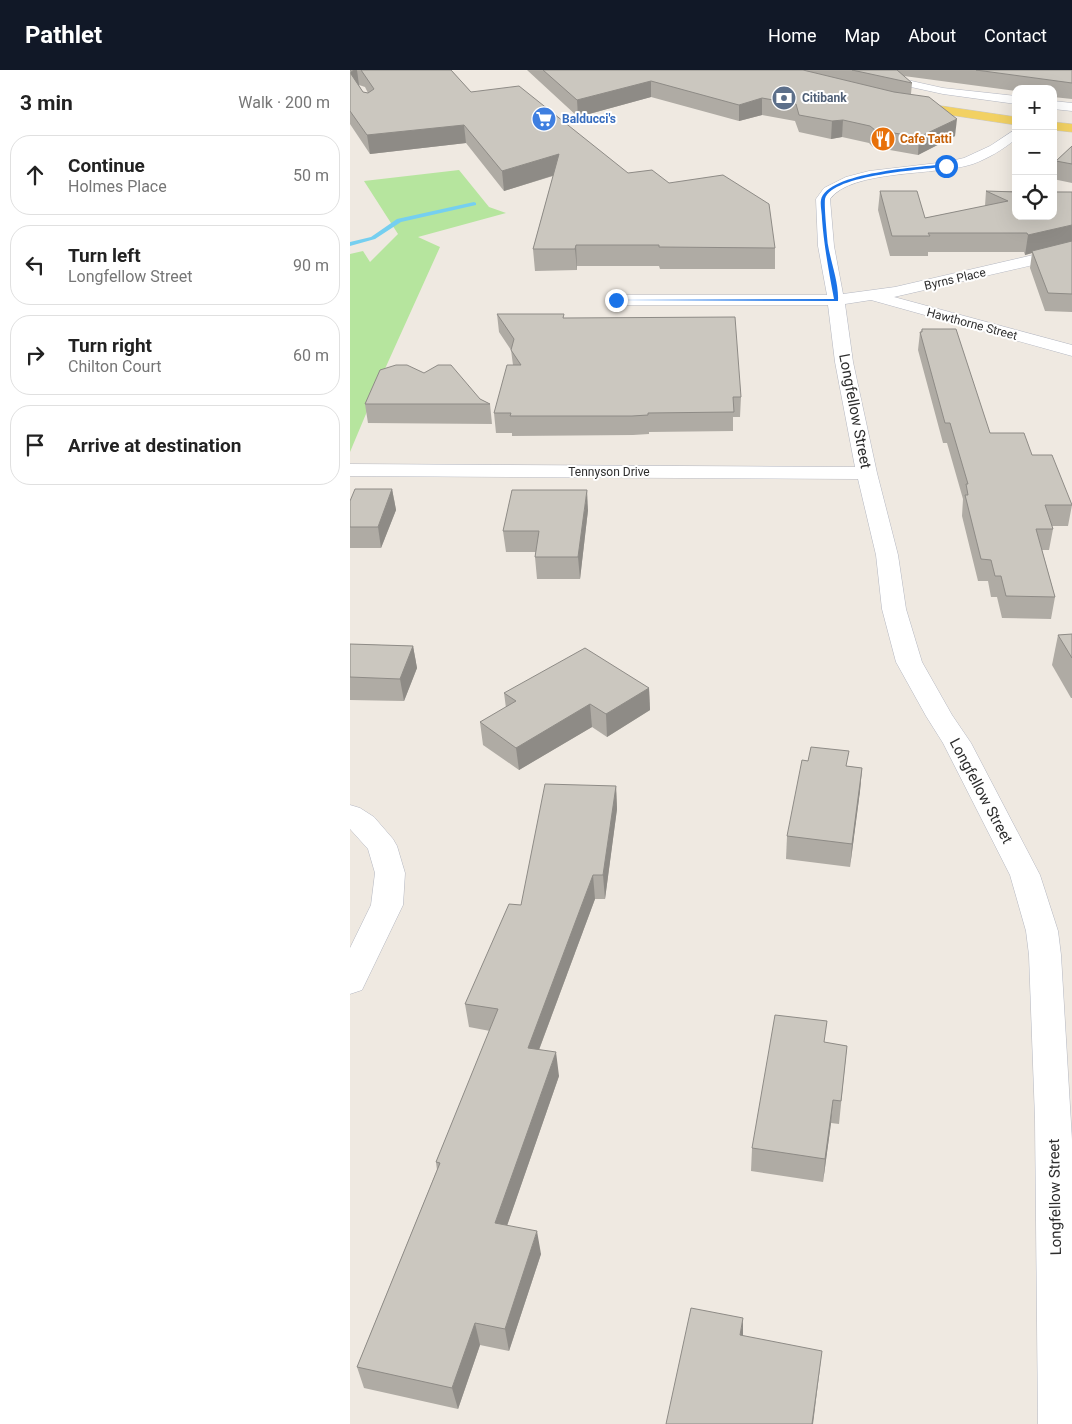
<!DOCTYPE html>
<meta charset="utf-8">
<style>
:root{--surface:#fff;--page:#f2f2f2;--text:#222;--muted:#767676;--line:#e0e0e0;--accent:#111827}
body{margin:0;font-family:Roboto,sans-serif;background:var(--page);color:var(--text)}
.controls{position:absolute;right:15px;top:15px;display:grid;overflow:hidden;border-radius:10px;box-shadow:0 5px 20px #0002}
.controls button{width:45px;height:45px;display:grid;place-items:center;padding:0;border:0;border-bottom:1px solid var(--line);background:var(--surface);color:var(--text);font:25px sans-serif}
.stop{position:absolute;width:15px;height:15px;margin:-11px;border:4px solid #1a73e8;border-radius:50%;background:#fff}
.stop.end{background:#1a73e8;border-color:#fff;box-shadow:0 1px 5px #0008}
.list{margin:0;padding:0;list-style:none}
h2{display:flex;justify-content:space-between;align-items:center;height:65px;margin:0;padding:0 20px;font-size:21px}
h2 small{font-size:16px;font-weight:400;color:var(--muted)}
.list li{display:grid;grid-template-columns:32px 1fr auto;gap:15px;align-items:center;box-sizing:border-box;height:80px;margin:0 10px 10px;padding:0 10px;border:1px solid var(--line);border-radius:20px}
.list b{display:block;font-size:19px;white-space:nowrap}
.list p{margin:0;font-size:16px;white-space:nowrap;color:var(--muted)}
.list em{font-size:16px;font-style:normal;color:var(--muted)}
.icon{flex:none;width:28px;height:28px;fill:none;stroke:currentColor;stroke-width:2;stroke-linecap:round;stroke-linejoin:round}
.map{position:relative;flex:none;width:722px;height:1354px;overflow:hidden}
header{display:flex;align-items:center;gap:30px;box-sizing:border-box;height:70px;padding:0 25px;background:var(--accent);color:#fff}
header strong{font-size:24px}
nav{display:flex;gap:28px;margin-inline-start:auto;font-size:18px}
main{display:flex}
aside{flex:1;background:var(--surface)}
.map>svg:first-child{display:block}
.green{fill:#b6e59e}
.lines{fill:none;stroke-linecap:round;stroke-linejoin:round}
.stream{fill:#75cff0;fill-rule:evenodd}
.minor-casing{stroke:#b4b7c1;stroke-width:1}
.primary-casing{stroke:#c9c9c9;stroke-width:1}
.minor{fill:#fff;fill-rule:evenodd}
.primary{fill:#f2d163;fill-rule:evenodd}
.wall{fill:#afaba4;fill-rule:evenodd}
.shaded-wall{fill:#8e8b86}
.building{fill:#cbc7bf;stroke:#8e8b86}
.route{fill:#1a73e8}
.labels{text-anchor:middle;dominant-baseline:central;stroke-width:4;stroke-linejoin:round;paint-order:stroke}
.far-service-label{font-size:12px;font-weight:bold;fill:#4e5e75;stroke:#fff;text-anchor:start}
.far-shop-label{font-size:12px;font-weight:bold;fill:#366cbe;stroke:#fff;text-anchor:start}
.far-food-label{font-size:12px;font-weight:bold;fill:#c56008;stroke:#fff;text-anchor:start}
.far-street-label{font-size:12px;fill:#2e2e2e;stroke:#fff}
.street-label{font-size:15px;fill:#2e2e2e;stroke:#fff}
</style>
<header>
<strong>Pathlet</strong>
<nav><a>Home</a><a>Map</a><a>About</a><a>Contact</a></nav>
</header>
<main>
<aside>
<h2>3 min<small>Walk · 200 m</small></h2>
<ul class="list">
<li><svg class="icon" aria-label="ahead" viewBox="0 0 24 24"><path d="M12 20V5M6 11l6-6 6 6"/></svg><div><b>Continue</b><p>Holmes Place</p></div><em>50 m</em></li>
<li><svg class="icon" aria-label="left" viewBox="0 0 24 24"><path d="M17 20v-9H6M10 6l-5 5 5 5"/></svg><div><b>Turn left</b><p>Longfellow Street</p></div><em>90 m</em></li>
<li><svg class="icon" aria-label="right" viewBox="0 0 24 24"><path d="M7 20v-9h11M14 6l5 5-5 5"/></svg><div><b>Turn right</b><p>Chilton Court</p></div><em>60 m</em></li>
<li><svg class="icon" aria-label="arrive" viewBox="0 0 24 24"><path d="M6 21V4h12l-3 4 3 4H6"/></svg><div><b>Arrive at destination</b></div></li>
</ul>
</aside>
<div class="map">
<svg width="722" height="1354" viewBox="0 0 722 1354">
<rect width="100%" height="100%" fill="#efe9e1"/>
<polygon class="green" points="109,100 139,137 156,143 68,167 90,177 34,301 0,382 0,184 13,181 20,192 48,164 14,111"/>
<g class="lines">
<polygon class="stream" points="124,132 126,133 126,135 51,152 25,169 0,176 0,172 21,167 47,149"/>
<defs>
<g id="minor">
<polygon points="491,0 512,0 593,18 666,26 666,34 593,24 497,3"/>
<polygon points="703,31 722,33 722,41 703,39"/>
<path d="M666 59V69C652 80 639 88 623 94 587 106 502 99 480 129L484 176 493 224 545 217 722 176V186L544 227 722 275V286L521 230 495 234 503 292 527 403 548 485 556 539 572 592 602 645 621 673 690 805 708 861 711 885 722 1070V1354H688L685 1049 679 885 676 861 660 805 593 673 576 646 546 592 532 539 526 485 508 409 0 406V394L505 397 485 292 478 235H266L260 234 258 230 260 226 266 225H477L468 176 466 129 474 118 496 107 519 101 596 92 614 88 640 76Z"/>
<polygon points="0,735 10,738 24,747 43,769 47,776 55,803 53,835 12,920 0,924 0,878 21,835 25,803 18,779 0,759"/>
</g>
<g id="primary">
<polygon points="558,31 666,47 666,55 554,38 552,35"/>
<polygon points="703,52 722,54 722,62 703,60"/>
</g>
</defs>
<use href="#minor" class="minor-casing"/>
<use href="#primary" class="primary-casing"/>
<use href="#minor" class="minor"/>
<use href="#primary" class="primary"/>
</g>
<g class="wall">
<path d="M0 0H101L121 22 278 103 319 113 425 178V199H310L309 196H227V200L185 201 183 179 203 106 154 121 116 73 20 84 0 54ZM9 15 15 17 18 23 13 22Z"/>
<polygon points="177,0 722,0 722,29 703,27 703,19 666,19 666,21 554,6 562,13 561,24 605,66 568,85 523,77 519,73 492,67 481,69 449,62 445,51 412,45 389,51 301,27 228,47"/>
<polygon points="722,76 722,113 703,109 706,91"/>
<polygon points="530,121 575,148 635,136 636,121 722,122 722,242 695,241 680,198 682,183 675,185 674,182 578,182 578,186 540,186 528,140"/>
<polygon points="147,244 214,248 391,327 390,347 383,347 383,361 299,362 299,364 283,365 162,366 162,363 146,363 144,343 163,295 161,280 149,262"/>
<polygon points="572,259 640,363 682,385 722,435 718,456 702,456 703,459 699,480 692,480 705,527 701,549 652,548 647,527 641,527 638,511 628,511 612,446 613,429 597,373 593,373 568,280 570,262 571,262"/>
<polygon points="130,329 140,334 142,354 18,353 15,334"/>
<polygon points="42,419 46,440 31,478 0,478 0,431"/>
<polygon points="238,440 230,509 187,509 185,487 186,482 156,482 153,461"/>
<polygon points="722,564 722,628 721,628 702,595 708,565"/>
<polygon points="0,574 63,576 67,598 54,631 0,630"/>
<polygon points="299,618 300,640 257,667 242,657 169,700 133,675 130,652 156,638 154,623"/>
<polygon points="458,691 512,698 510,721 500,797 436,789 437,766"/>
<polygon points="266,716 267,739 255,829 245,829 189,980 209,1006 157,1155 191,1184 159,1281 130,1275 108,1339 14,1318 7,1297 87,1100 86,1092 140,961 119,957 115,934 171,835"/>
<polygon points="475,973 497,976 489,1054 481,1053 473,1112 401,1101 402,1078"/>
</g>
<g class="shaded-wall">
<polygon points="4,0 7,0 9,15 4,18 1,4 1,2"/>
<polygon points="301,11 301,27 228,47 227,30"/>
<polygon points="412,28 412,45 389,51 389,35"/>
<polygon points="607,49 605,66 568,85 569,67"/>
<polygon points="493,50 492,67 481,69 482,51"/>
<polygon points="114,55 116,73 20,84 17,65"/>
<polygon points="209,84 211,103 154,121 152,101"/>
<polygon points="722,155 722,172 682,181 682,183 675,185 678,165"/>
<polygon points="226,175 227,196 227,200 225,179"/>
<polygon points="42,419 46,440 31,478 28,457"/>
<polygon points="237,420 238,440 230,509 228,487"/>
<polygon points="63,576 67,598 54,631 50,609"/>
<polygon points="299,618 300,640 257,667 256,644"/>
<polygon points="240,634 242,657 169,700 166,678"/>
<polygon points="512,698 510,721 500,797 502,774"/>
<polygon points="266,716 267,739 255,829 253,805"/>
<polygon points="243,805 245,829 181,1001 178,978"/>
<polygon points="206,982 209,1006 150,1176 145,1153"/>
<polygon points="483,1030 481,1053 473,1112 475,1089"/>
<polygon points="187,1161 191,1184 159,1281 155,1259"/>
<polygon points="393,1248 393,1271 390,1265"/>
<polygon points="125,1253 130,1275 108,1339 102,1318"/>
<polygon points="472,1281 463,1354 462,1354"/>
</g>
<g class="building">
<polygon points="0,0 4,0 1,2 1,4 13,22 18,23 24,19 11,0 101,0 121,22 169,16 278,103 302,100 319,113 373,105 419,134 425,178 309,177 309,175 226,175 225,179 183,179 209,84 152,101 114,55 17,65 0,41"/>
<polygon points="193,0 453,0 544,22 579,27 607,49 569,67 525,60 520,56 493,50 482,51 449,45 446,34 412,28 389,35 301,11 227,30"/>
<polygon points="502,0 547,0 562,13"/>
<polygon points="626,0 722,0 722,13"/>
<polygon points="722,76 722,94 706,91"/>
<polygon points="530,121 567,121 575,148 658,131 636,121 666,122 666,146 703,146 703,122 722,122 722,155 678,165 677,163 578,163 580,166 542,166"/>
<polygon points="722,171 722,224 698,223 682,181"/>
<polygon points="147,244 214,244 213,248 385,247 391,327 383,327 384,342 298,343 298,345 282,346 160,346 161,343 144,343 157,295 171,295 161,280 164,269"/>
<polygon points="572,259 606,259 640,363 674,363 682,385 702,385 722,435 695,435 703,459 686,459 705,527 656,526 651,506 645,506 641,490 631,489 615,425 618,425 616,414 618,414 600,353 595,353 570,262 572,262"/>
<polygon points="46,295 57,295 74,303 88,295 101,295 130,329 140,334 15,334 30,300"/>
<polygon points="5,419 42,419 28,457 0,457 0,431"/>
<polygon points="162,420 237,420 228,487 185,487 189,461 153,461"/>
<polygon points="722,564 722,588 708,565"/>
<polygon points="0,574 63,576 50,609 0,607"/>
<polygon points="235,578 299,618 256,644 240,634 166,678 130,652 166,631 154,623"/>
<polygon points="461,677 499,681 496,696 512,698 502,774 437,766 452,690 458,691"/>
<polygon points="195,714 266,716 253,805 243,805 178,978 206,982 145,1153 187,1161 155,1259 125,1253 102,1318 7,1297 90,1093 86,1092 148,939 115,934 159,834 171,835"/>
<polygon points="425,945 477,951 474,972 497,976 491,1031 483,1030 475,1089 402,1078"/>
<polygon points="341,1238 393,1248 390,1265 472,1281 462,1354 316,1354"/>
</g>
<path class="route" d="M596 94 598 96C575 100 482 104 475 129 474 136 477 166 478 175 481 193 489 213 488 231L263 230 484 229C479 202 474 176 472 149 472 143 470 135 471 130 477 102 572 97 596 94Z"/>
<defs>
<symbol id="bank-disc" viewBox="-11 -11 22 22"><circle r="9.5" fill="#5c6f8a" stroke="#fff"/><path d="M-6-4H6V4H-6ZM0-2.3a2.3 2.3 0 1 0 0 4.6a2.3 2.3 0 1 0 0-4.6Z" fill="#fff"/></symbol>
<symbol id="supermarket-disc" viewBox="-11 -11 22 22"><circle r="9.5" fill="#3f7fe0" stroke="#fff"/><path d="M-6-5.5h2.5l.6 2H6L4.5 2H-2.5L-4.4-4H-6ZM-1.5 3.2a1.3 1.3 0 1 0 .1 0ZM3 3.2a1.3 1.3 0 1 0 .1 0Z" fill="#fff"/></symbol>
<symbol id="restaurant-disc" viewBox="-11 -11 22 22"><circle r="9.5" fill="#e8710a" stroke="#fff"/><path d="M-5-6h1v4h1v-4h1v4h1v-4h1v5L-1.5 .5V6h-2V.5L-5-1ZM5-6V6H3V1.5H1.5Q1.5-4 5-6Z" fill="#fff"/></symbol>
</defs>
<g fill-rule="evenodd">
<use href="#bank-disc" x="420" y="14" width="28" height="28"/>
<use href="#supermarket-disc" x="180" y="35" width="28" height="28"/>
<use href="#restaurant-disc" x="519" y="55" width="28" height="28"/>
</g>
<g class="labels">
<g class="far-service-label">
<text x="452" y="28">Citibank</text>
</g>
<g class="far-shop-label">
<text x="212" y="49">Balducci's</text>
</g>
<g class="far-food-label">
<text x="550" y="69">Cafe Tatti</text>
</g>
<g class="far-street-label">
<text transform="translate(605 209) rotate(-13)">Byrns Place</text>
<text transform="translate(622 254) rotate(15)">Hawthorne Street</text>
<text x="259" y="402">Tennyson Drive</text>
</g>
<g class="street-label">
<text transform="translate(505 341) rotate(79)">Longfellow Street</text>
<text transform="translate(631 721) rotate(62)">Longfellow Street</text>
<text transform="translate(705 1127) rotate(-91)">Longfellow Street</text>
</g>
</g>
</svg>
<div class="controls">
<button>+</button>
<button>−</button>
<button><svg class="icon" aria-label="locate" viewBox="0 0 24 24"><circle cx="12" cy="12" r="6"/><path d="M12 2v4M12 18v4M2 12h4M18 12h4"/></svg></button>
</div>
<div class="stop" style="left:596px;top:96px"></div>
<div class="stop end" style="left:266px;top:230px"></div>
</div>
</main>
